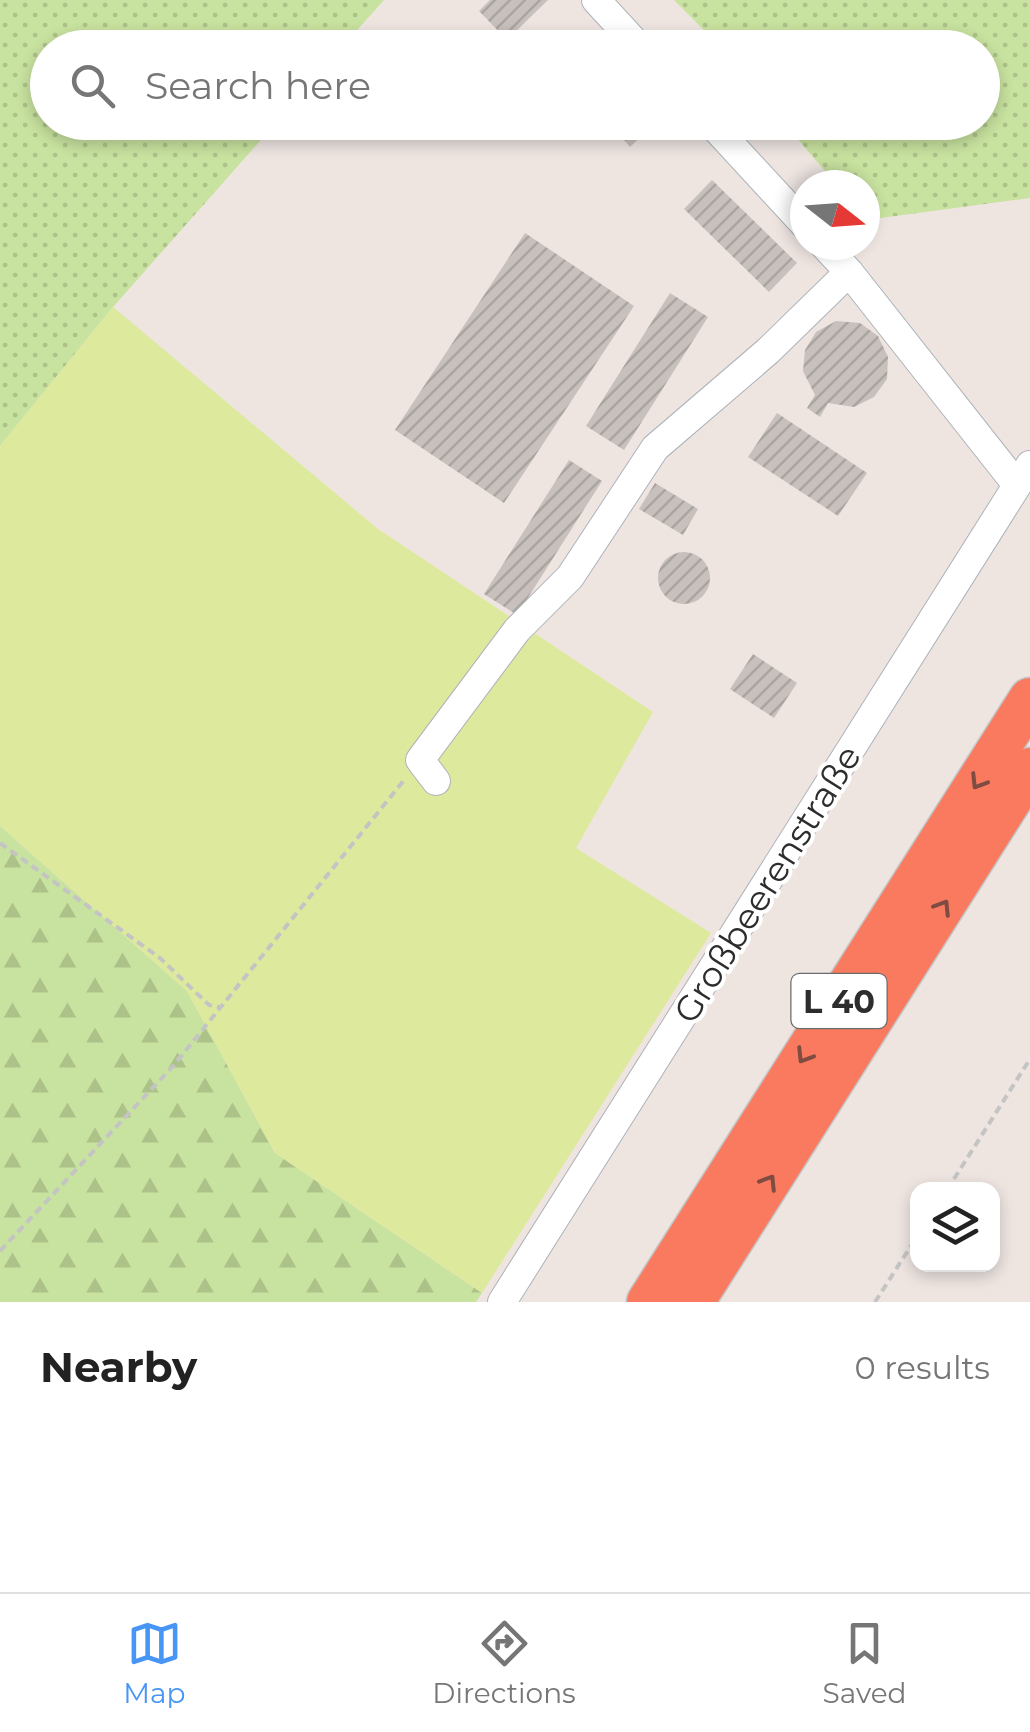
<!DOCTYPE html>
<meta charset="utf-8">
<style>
:root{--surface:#fff;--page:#f6f6f6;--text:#222;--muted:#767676;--line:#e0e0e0;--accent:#4795f5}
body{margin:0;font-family:Montserrat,sans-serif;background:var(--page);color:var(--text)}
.controls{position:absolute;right:30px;bottom:30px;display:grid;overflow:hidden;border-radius:20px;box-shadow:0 5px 15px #0003}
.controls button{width:90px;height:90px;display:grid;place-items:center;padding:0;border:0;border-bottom:2px solid var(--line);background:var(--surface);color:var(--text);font:50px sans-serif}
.compass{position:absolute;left:790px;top:170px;width:90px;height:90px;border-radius:50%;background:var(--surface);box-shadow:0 5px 15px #0003;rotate:107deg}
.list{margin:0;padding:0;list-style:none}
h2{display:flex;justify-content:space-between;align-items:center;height:130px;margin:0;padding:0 40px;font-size:42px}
h2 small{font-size:32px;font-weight:400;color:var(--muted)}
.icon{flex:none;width:55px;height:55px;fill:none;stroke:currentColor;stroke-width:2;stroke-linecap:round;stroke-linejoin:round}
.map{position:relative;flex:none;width:1030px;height:1302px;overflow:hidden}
.search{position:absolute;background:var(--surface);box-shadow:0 5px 15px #0003;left:30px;right:30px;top:30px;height:110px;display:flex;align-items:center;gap:25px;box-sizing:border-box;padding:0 35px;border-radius:55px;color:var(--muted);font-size:38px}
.sheet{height:290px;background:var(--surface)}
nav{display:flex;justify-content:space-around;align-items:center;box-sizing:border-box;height:140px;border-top:2px solid var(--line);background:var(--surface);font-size:28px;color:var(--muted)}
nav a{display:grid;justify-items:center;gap:5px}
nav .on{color:var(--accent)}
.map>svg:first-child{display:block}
.green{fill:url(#green-dots)}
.forest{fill:url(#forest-firs)}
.pitch{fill:#dde99c}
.building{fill:url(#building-hatch)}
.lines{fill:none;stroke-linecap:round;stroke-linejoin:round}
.minor-casing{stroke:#adb3b9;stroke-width:30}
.highway-casing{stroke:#c4c4c4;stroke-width:45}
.path{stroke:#c4c4c4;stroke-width:4;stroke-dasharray:8 5;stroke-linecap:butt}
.minor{stroke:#fff;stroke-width:28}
.highway{stroke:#fa7a60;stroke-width:42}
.oneway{stroke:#7f4c41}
.labels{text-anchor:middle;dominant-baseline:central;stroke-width:8;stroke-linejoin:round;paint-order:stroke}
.shield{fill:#fff;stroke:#6c6c6c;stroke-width:2.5}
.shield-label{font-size:32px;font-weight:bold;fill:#2d2d2d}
.street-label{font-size:35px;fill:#2d2d2d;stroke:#fff}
</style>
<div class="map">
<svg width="1030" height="1302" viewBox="0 0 1030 1302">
<defs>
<pattern id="green-dots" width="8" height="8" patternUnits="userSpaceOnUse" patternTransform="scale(2.5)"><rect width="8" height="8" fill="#c8e29f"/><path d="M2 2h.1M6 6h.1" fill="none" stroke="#acc289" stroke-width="1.8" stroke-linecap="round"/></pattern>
<pattern id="forest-firs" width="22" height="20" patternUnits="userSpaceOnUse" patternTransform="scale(2.5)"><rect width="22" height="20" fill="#c8e29f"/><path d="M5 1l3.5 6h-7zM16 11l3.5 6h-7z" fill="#acc289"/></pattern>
<pattern id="building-hatch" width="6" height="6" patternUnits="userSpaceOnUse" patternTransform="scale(2.5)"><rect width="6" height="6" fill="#c7c0bc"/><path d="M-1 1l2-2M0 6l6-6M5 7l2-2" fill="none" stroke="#aba5a2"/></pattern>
</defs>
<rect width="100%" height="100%" fill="#eee5e1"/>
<g class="green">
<polygon points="0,0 384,0 342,47 48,48 48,122 276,123 113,307 0,446"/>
<polygon points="674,0 1030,0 1030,198 866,220 865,185 837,185 784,123 982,122 982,48 721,47"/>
</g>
<polygon class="forest" points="0,826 187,991 275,1153 482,1293 476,1302 0,1302"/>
<polygon class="pitch" points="113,307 378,529 653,712 576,848 711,933 482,1293 275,1153 187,991 0,826 0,446"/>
<g class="building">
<polygon points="490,0 548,0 507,40 479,11"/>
<polygon points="609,122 657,122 630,147"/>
<polygon points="712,180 797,263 769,292 684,209"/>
<polygon points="525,233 634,306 504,503 395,430"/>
<polygon points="670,293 708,317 624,450 586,426"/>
<polygon points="836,321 860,323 878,336 888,357 887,379 874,397 854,407 828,403 820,417 807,408 815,395 803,371 805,350 816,332"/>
<polygon points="777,413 867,473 838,516 748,457"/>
<polygon points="569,460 602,481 517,615 484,594"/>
<polygon points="655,483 698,509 683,535 639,509"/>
<circle cx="684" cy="578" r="26"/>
<polygon points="753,654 797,683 774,718 730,689"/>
</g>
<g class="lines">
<defs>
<g id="minor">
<polyline points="596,0 640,48"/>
<polyline points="710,122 805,225"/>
<polyline points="824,245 849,272 1017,485"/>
<polyline points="436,781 420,760 517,630 570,577 655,448 768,351 849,272"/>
<polyline points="502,1302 1030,465"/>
</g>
<g id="highway">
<polyline points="648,1302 1030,699"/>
<polyline points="693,1302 1030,769"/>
</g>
</defs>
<use href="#minor" class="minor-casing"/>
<use href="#highway" class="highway-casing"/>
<g class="path">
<polyline points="0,843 160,958 209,1005 219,1007"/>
<polyline points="947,1190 1030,1059"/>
<polyline points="0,1251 174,1065 405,779"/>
<polyline points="875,1302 918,1235"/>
</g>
<use href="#minor" class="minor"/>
<use href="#highway" class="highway"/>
</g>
<defs><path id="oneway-chevron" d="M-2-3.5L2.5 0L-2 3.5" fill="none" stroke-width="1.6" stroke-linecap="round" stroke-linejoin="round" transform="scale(2.5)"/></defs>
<g class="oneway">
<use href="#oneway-chevron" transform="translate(978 782) rotate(122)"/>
<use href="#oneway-chevron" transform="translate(943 907) rotate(-58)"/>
<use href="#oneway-chevron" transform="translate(804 1056) rotate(122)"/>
<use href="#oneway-chevron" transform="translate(769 1182) rotate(-58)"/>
</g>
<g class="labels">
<rect class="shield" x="791.5" y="974" width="95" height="54" rx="8"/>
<g class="shield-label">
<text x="839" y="1001">L 40</text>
</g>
<g class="street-label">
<text transform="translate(767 884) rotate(-58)">Großbeerenstraße</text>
</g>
</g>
</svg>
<div class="controls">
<button><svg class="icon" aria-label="layers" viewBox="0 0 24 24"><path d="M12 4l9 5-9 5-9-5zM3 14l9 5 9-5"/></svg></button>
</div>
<svg class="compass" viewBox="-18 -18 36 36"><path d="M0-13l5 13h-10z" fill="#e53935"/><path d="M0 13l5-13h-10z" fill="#767676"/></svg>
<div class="search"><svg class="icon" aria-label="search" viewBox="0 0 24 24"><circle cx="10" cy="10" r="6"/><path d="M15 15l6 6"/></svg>Search here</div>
</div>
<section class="sheet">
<h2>Nearby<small>0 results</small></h2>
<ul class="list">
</ul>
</section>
<nav>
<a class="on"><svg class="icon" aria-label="map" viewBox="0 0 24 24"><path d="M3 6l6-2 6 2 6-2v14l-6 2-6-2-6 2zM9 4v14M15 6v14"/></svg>Map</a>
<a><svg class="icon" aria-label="directions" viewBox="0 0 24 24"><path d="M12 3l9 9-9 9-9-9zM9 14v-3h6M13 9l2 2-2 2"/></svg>Directions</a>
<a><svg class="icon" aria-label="saved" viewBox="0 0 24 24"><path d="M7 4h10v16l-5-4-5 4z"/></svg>Saved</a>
</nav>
